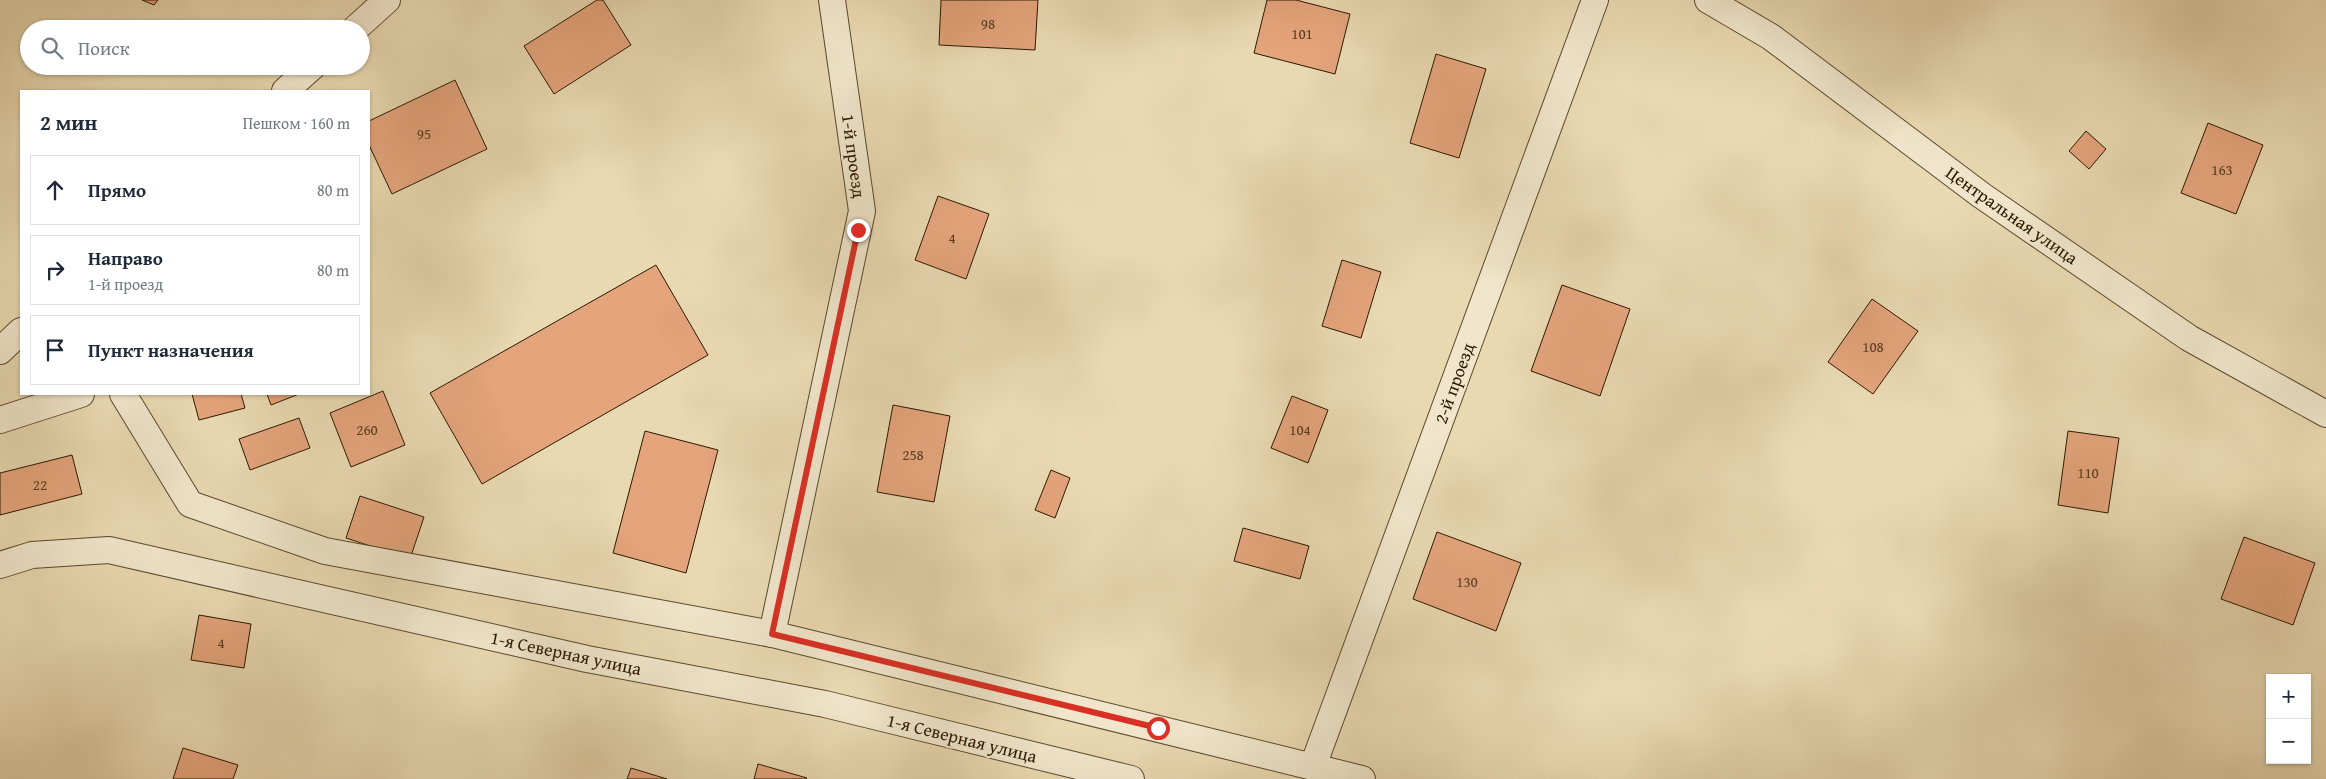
<!DOCTYPE html>
<html lang="ru">
<meta charset="utf-8">
<style>
:root{--surface:#fff;--page:#f2f2f3;--text:#1f2937;--muted:#747a83;--line:#e0e1e3}
body{margin:0;font-family:"Gentium Book Plus",serif;background:var(--page);color:var(--text)}
.controls{position:absolute;right:15px;bottom:15px;display:grid;overflow:hidden;border-radius:0px;box-shadow:0 1px 4px #0004}
.controls button{width:45px;height:45px;display:grid;place-items:center;padding:0;border:0;border-bottom:1px solid var(--line);background:var(--surface);color:var(--text);font:25px sans-serif}
.stop{position:absolute;width:15px;height:15px;margin:-11px;border:4px solid #d93025;border-radius:50%;background:#fff}
.stop.end{background:#d93025;border-color:#fff;box-shadow:0 1px 5px #0008}
.list{margin:0;padding:0;list-style:none}
h2{display:flex;justify-content:space-between;align-items:center;height:65px;margin:0;padding:0 20px;font-size:21px}
h2 small{font-size:16px;font-weight:400;color:var(--muted)}
.list li{display:grid;grid-template-columns:32px 1fr auto;gap:15px;align-items:center;box-sizing:border-box;height:70px;margin:0 10px 10px;padding:0 10px;border:1px solid var(--line);border-radius:0px}
.list b{display:block;font-size:19px;white-space:nowrap}
.list p{margin:0;font-size:16px;white-space:nowrap;color:var(--muted)}
.list em{font-size:16px;font-style:normal;color:var(--muted)}
.icon{flex:none;width:28px;height:28px;fill:none;stroke:currentColor;stroke-width:2;stroke-linecap:round;stroke-linejoin:round}
.map{position:relative;flex:none;width:2326px;height:779px;overflow:hidden}
.search{position:absolute;background:var(--surface);box-shadow:0 1px 4px #0004;left:20px;top:20px;width:350px;height:55px;display:flex;align-items:center;gap:12px;box-sizing:border-box;padding:0 18px;border-radius:28px;color:var(--muted);font-size:19px}
.panel{position:absolute;background:var(--surface);box-shadow:0 1px 4px #0004;left:20px;top:90px;width:350px;height:305px;border-radius:0px}
.map>svg:first-child{display:block}
.building{fill:#e4a47c;stroke:#2b1900}
.lines{fill:none;stroke-linecap:round;stroke-linejoin:round}
.street-casing{stroke:#5a492c;stroke-width:28}
.street{stroke:#f1e6cc;stroke-width:26}
.route{stroke:#d93025;stroke-width:6}
.labels{text-anchor:middle;dominant-baseline:central;stroke-width:4.5;stroke-linejoin:round;paint-order:stroke}
.number-label{font-size:15px;fill:#593c1f}
.street-label{font-size:18px;fill:#2b1900;stroke:#f1e6cc}
</style>
<div class="map">
<svg width="2326" height="779" viewBox="0 0 2326 779">
<rect width="100%" height="100%" fill="#e9d9b1"/>
<filter id="stains"><feTurbulence type="fractalNoise" baseFrequency=".004" numOctaves="4"/><feColorMatrix values="0 0 0 0 .2 0 0 0 0 .09 0 0 0 0 .02 0 0 0 .5 -.17"/></filter>
<radialGradient id="worn" r=".72"><stop offset=".6" stop-color="#630" stop-opacity="0"/><stop offset="1" stop-color="#630" stop-opacity=".3"/></radialGradient>
<g class="building">
<polygon points="142,0 158,0 154,5"/>
<polygon points="597,0 603,0 631,45 554,94 524,46"/>
<polygon points="941,0 1038,0 1035,50 939,45"/>
<polygon points="1267,0 1296,0 1350,14 1335,74 1254,53"/>
<polygon points="1436,54 1486,69 1459,158 1410,143"/>
<polygon points="455,80 487,149 392,194 369,145 369,121"/>
<polygon points="2208,123 2263,145 2236,214 2181,193"/>
<polygon points="2086,131 2106,149 2089,169 2069,151"/>
<polygon points="938,196 989,214 966,279 915,260"/>
<polygon points="1342,260 1381,272 1361,338 1322,326"/>
<polygon points="656,265 708,355 482,484 430,393"/>
<polygon points="1562,285 1630,309 1600,396 1531,371"/>
<polygon points="1872,299 1918,331 1873,394 1828,362"/>
<polygon points="383,391 405,445 351,467 330,413"/>
<polygon points="192,394 241,394 245,408 199,420"/>
<polygon points="267,394 299,394 271,405"/>
<polygon points="1292,396 1328,410 1308,463 1271,448"/>
<polygon points="893,405 950,416 934,502 877,492"/>
<polygon points="299,418 310,448 250,470 239,439"/>
<polygon points="645,431 718,450 686,573 613,553"/>
<polygon points="2068,431 2119,438 2108,513 2058,505"/>
<polygon points="72,455 82,494 0,515 0,473"/>
<polygon points="1051,470 1070,478 1055,518 1035,510"/>
<polygon points="360,496 424,517 410,559 346,538"/>
<polygon points="1243,528 1309,546 1300,579 1234,561"/>
<polygon points="1437,532 1521,563 1496,631 1413,599"/>
<polygon points="2244,537 2315,563 2293,625 2221,599"/>
<polygon points="199,615 251,624 244,668 191,660"/>
<polygon points="183,748 238,765 233,779 173,779"/>
<polygon points="758,764 807,778 806,779 754,779"/>
<polygon points="631,768 667,779 627,779"/>
</g>
<g class="lines">
<defs>
<g id="street">
<polyline points="1708,0 1771,37 1981,195 2189,338 2326,414"/>
<polyline points="355,29 387,0"/>
<polyline points="285,91 313,66"/>
<polyline points="0,351 21,331"/>
<polyline points="123,394 190,504 325,551 772,634 1362,779"/>
<polyline points="0,420 81,394"/>
<polyline points="0,565 32,555 109,550 587,659 825,704 1131,779"/>
<polyline points="772,634 862,211 832,0"/>
<polyline points="1313,766 1595,0"/>
</g>
</defs>
<use href="#street" class="street-casing"/>
<use href="#street" class="street"/>
</g>
<g class="lines">
<polyline class="route" points="858,230 772,634 1158,728"/>
</g>
<g class="labels">
<g class="number-label">
<text x="988" y="23">98</text>
<text x="1302" y="33">101</text>
<text x="424" y="133">95</text>
<text x="2222" y="169">163</text>
<text x="952" y="237">4</text>
<text x="1873" y="346">108</text>
<text x="367" y="429">260</text>
<text x="1300" y="429">104</text>
<text x="913" y="454">258</text>
<text x="2088" y="472">110</text>
<text x="40" y="484">22</text>
<text x="1467" y="581">130</text>
<text x="221" y="642">4</text>
</g>
<g class="street-label">
<text transform="translate(854 156) rotate(82)">1-й проезд</text>
<text transform="translate(2012 215) rotate(35)">Центральная улица</text>
<text transform="translate(1454 383) rotate(-70)">2-й проезд</text>
<text transform="translate(566 653) rotate(12)">1-я Северная улица</text>
<text transform="translate(962 738) rotate(14)">1-я Северная улица</text>
</g>
</g>
<rect width="100%" height="100%" filter="url(#stains)"/>
<rect width="100%" height="100%" fill="url(#worn)"/>
</svg>
<div class="controls">
<button>+</button>
<button>−</button>
</div>
<div class="stop" style="left:1158px;top:728px"></div>
<div class="stop end" style="left:858px;top:230px"></div>
<div class="search"><svg class="icon" aria-label="search" viewBox="0 0 24 24"><circle cx="10" cy="10" r="6"/><path d="M15 15l6 6"/></svg>Поиск</div>
<section class="panel">
<h2>2 мин<small>Пешком · 160 m</small></h2>
<ul class="list">
<li><svg class="icon" aria-label="ahead" viewBox="0 0 24 24"><path d="M12 20V5M6 11l6-6 6 6"/></svg><div><b>Прямо</b></div><em>80 m</em></li>
<li><svg class="icon" aria-label="right" viewBox="0 0 24 24"><path d="M7 20v-9h11M14 6l5 5-5 5"/></svg><div><b>Направо</b><p>1-й проезд</p></div><em>80 m</em></li>
<li><svg class="icon" aria-label="arrive" viewBox="0 0 24 24"><path d="M6 21V4h12l-3 4 3 4H6"/></svg><div><b>Пункт назначения</b></div></li>
</ul>
</section>
</div>
